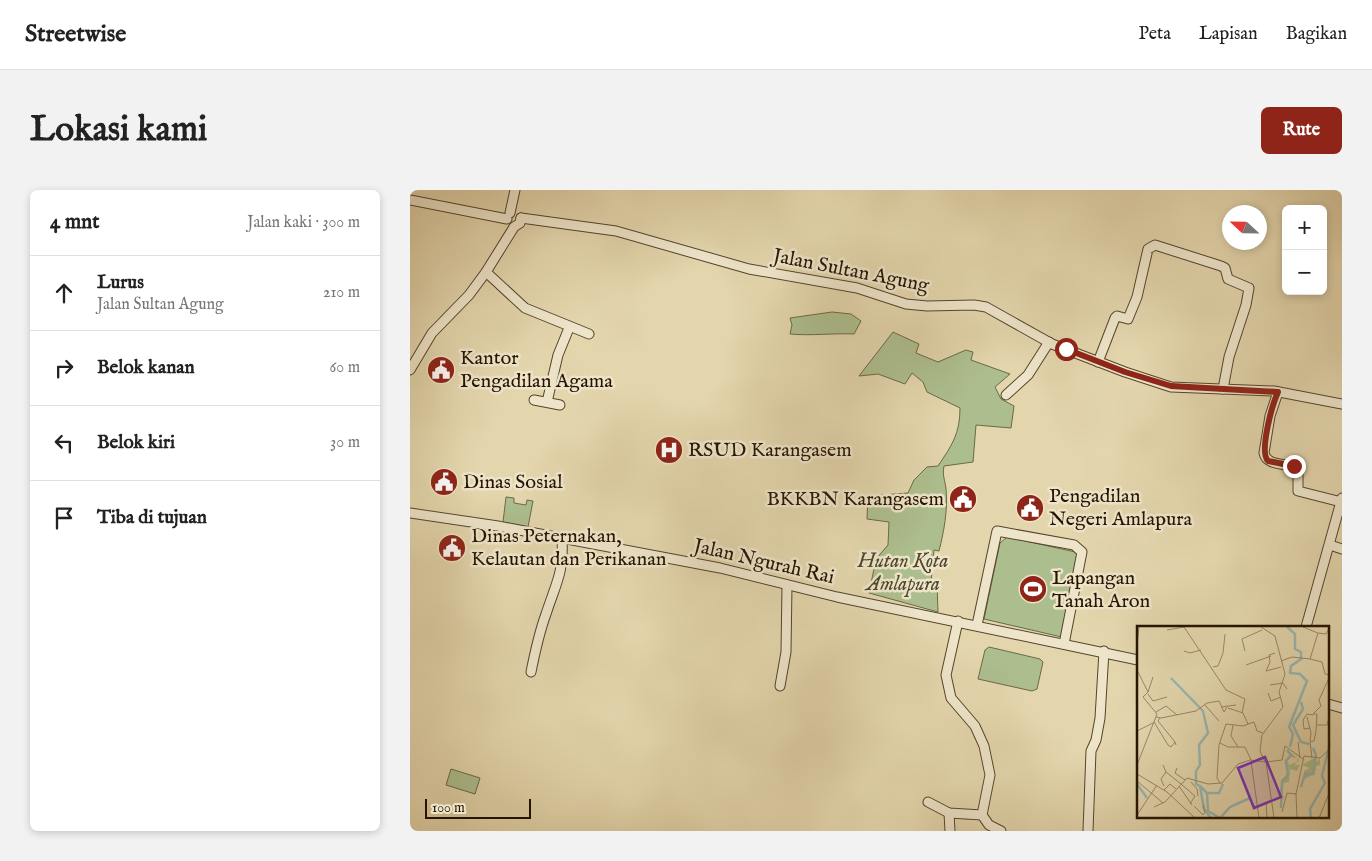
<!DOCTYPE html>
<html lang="id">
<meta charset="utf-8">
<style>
:root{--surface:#fff;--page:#f2f2f2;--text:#222;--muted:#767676;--line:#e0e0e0;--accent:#8f2418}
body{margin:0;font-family:"IM FELL English",serif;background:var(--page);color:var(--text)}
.controls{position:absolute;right:15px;top:15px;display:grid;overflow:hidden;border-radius:8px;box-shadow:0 2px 8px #0003}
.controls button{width:45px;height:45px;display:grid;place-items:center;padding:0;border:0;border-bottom:1px solid var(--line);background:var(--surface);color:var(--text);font:25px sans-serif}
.compass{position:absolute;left:812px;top:15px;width:45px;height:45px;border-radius:50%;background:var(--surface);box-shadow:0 2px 8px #0003;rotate:292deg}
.scale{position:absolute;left:15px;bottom:12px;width:106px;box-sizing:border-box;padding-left:5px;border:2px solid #261400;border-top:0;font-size:14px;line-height:18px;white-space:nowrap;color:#261400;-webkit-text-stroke:4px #ede4c9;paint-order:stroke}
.stop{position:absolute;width:15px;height:15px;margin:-11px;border:4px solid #8f2418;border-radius:50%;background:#fff}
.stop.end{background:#8f2418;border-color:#fff;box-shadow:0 1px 5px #0008}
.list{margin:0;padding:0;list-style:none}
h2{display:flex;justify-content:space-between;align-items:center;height:65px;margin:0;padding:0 20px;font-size:21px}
h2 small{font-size:16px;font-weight:400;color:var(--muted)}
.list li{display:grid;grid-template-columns:32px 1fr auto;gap:15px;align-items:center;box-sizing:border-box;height:75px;padding:0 20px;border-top:1px solid var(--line)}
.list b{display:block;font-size:19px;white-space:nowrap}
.list p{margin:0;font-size:16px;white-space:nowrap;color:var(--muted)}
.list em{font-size:16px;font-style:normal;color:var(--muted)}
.icon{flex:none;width:28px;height:28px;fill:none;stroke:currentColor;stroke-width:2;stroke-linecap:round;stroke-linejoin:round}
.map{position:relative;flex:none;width:932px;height:641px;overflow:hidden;border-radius:8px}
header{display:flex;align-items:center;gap:30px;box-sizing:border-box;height:70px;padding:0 25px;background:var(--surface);border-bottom:1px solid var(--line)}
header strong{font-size:24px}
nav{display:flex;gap:28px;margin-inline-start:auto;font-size:18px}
.intro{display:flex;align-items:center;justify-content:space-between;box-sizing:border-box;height:120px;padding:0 30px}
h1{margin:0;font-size:35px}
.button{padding:12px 22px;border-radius:8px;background:var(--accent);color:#fff;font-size:18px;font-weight:700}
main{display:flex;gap:30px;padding:0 30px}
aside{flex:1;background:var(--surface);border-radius:8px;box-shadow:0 2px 8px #0003}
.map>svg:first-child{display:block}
.green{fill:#adbe8e;stroke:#6a6947}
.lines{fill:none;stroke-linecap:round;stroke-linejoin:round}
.minor-casing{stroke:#55442b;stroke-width:11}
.minor{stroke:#ede4c9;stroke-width:9}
.route{stroke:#8f2418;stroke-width:6}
.labels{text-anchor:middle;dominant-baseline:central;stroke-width:5;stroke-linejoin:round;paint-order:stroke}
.street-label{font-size:20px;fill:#261400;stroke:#ede4c9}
.poi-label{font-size:20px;fill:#261400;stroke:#ede4c9;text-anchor:start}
.park-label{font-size:20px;font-style:italic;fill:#4e472b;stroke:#ede4c9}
.inset-river{fill:none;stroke:#97b7b2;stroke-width:2.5}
.inset-road{fill:none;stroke:#978867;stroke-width:1}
.view{fill:#7b2cbf;fill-opacity:0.15;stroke:#7b2cbf;stroke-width:2.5}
.inset-edge{fill:none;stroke:#261400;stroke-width:2.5}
</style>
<header>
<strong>Streetwise</strong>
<nav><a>Peta</a><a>Lapisan</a><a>Bagikan</a></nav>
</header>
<div class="intro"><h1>Lokasi kami</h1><a class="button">Rute</a></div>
<main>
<aside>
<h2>4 mnt<small>Jalan kaki · 300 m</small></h2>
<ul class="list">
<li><svg class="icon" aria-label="ahead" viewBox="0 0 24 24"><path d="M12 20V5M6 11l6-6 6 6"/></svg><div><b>Lurus</b><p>Jalan Sultan Agung</p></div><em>210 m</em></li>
<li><svg class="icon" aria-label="right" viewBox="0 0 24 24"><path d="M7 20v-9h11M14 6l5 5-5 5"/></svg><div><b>Belok kanan</b></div><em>60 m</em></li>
<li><svg class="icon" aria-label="left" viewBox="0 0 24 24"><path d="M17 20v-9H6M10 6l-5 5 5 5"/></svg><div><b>Belok kiri</b></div><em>30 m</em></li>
<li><svg class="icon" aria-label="arrive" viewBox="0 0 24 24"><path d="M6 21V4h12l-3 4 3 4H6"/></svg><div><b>Tiba di tujuan</b></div></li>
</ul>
</aside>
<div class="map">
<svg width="932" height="641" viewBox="0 0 932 641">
<rect width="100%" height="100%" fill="#e3d5ac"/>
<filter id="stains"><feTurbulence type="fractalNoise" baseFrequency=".004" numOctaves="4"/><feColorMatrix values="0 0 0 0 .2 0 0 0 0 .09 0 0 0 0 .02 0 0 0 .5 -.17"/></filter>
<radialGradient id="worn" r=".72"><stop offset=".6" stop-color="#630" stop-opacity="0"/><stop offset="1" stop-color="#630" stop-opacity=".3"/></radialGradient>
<g class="green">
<path d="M422 122 441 124 451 131 444 144C422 143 401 146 380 144L382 135 380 128Z"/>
<path d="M483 142 509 154 506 163 528 172 556 160 563 162 561 170 600 184 585 197 591 209 604 216 601 238 566 235 563 272 534 276C532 285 535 290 536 299 538 320 534 341 529 361L524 360 521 392 527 394 528 422 459 403 466 369 478 355 479 332 457 329 458 306 498 303 504 290 517 277 528 276C542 255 550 244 550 218L517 202 513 192 502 183 495 194 468 184 449 186Z"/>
<polygon points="96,307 104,308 104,313 116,315 117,310 123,311 118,337 93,332"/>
<polygon points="597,347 670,363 656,448 574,429 590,353"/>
<polygon points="579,457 630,469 633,472 627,499 622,501 568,489 575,460"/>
<polygon points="41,579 70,588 65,604 36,595"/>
</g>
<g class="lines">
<defs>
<g id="minor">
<polyline points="0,10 97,29"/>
<polyline points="100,23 105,0"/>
<polyline points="111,28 206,41 339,79 447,98 496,114 517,116 564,115 576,117 642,154 715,182 761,197 864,201 932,214"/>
<polyline points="76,82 115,118 179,144"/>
<polyline points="688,172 705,128 707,126 718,129 727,107 738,59 745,55 811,76 815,78 818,89 839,98 836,115 819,167 813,199"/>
<polyline points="0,180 22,143 59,105 76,82 104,37 110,33 111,28"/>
<path d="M868 202 860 226 854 263C857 277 877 272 888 279V301L931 312"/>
<polyline points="596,205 618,185 639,152"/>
<polyline points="124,210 150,215"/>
<polyline points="137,212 148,165 159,138"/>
<polyline points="0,323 88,336 310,378 427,407 728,470"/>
<polyline points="920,355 932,359"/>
<polyline points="548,431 536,485 541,508 565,536 574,556 580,585 572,625 579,635 591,641"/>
<polyline points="567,435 587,341 664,355 672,362 654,454"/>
<polyline points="896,437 932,308"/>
<path d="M121 482C125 462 129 443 136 424 146 393 154 383 152 348"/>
<polyline points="370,496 376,462 377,395"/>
<polyline points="918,514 932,518"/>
<polyline points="518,612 539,623 572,625"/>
<polyline points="539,623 540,641"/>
<polyline points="678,641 681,561 686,550 690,528 694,461"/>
</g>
</defs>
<use href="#minor" class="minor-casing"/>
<use href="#minor" class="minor"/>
</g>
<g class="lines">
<path class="route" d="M656 159 715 182 761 196 868 202C862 215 849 262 858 271L884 276"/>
</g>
<defs>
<symbol id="civic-disc" viewBox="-11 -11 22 22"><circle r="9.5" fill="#8f2418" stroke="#ede4c9"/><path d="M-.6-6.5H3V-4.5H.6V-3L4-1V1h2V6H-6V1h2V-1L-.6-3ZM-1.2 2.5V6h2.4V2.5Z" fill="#fff"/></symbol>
<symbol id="hospital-disc" viewBox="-11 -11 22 22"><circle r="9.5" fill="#8f2418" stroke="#ede4c9"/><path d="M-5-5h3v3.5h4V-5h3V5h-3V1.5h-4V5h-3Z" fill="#fff"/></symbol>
<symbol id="stadium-disc" viewBox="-11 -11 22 22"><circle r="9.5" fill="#8f2418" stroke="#ede4c9"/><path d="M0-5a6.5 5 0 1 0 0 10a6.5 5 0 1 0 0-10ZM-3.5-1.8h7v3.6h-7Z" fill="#fff"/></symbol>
</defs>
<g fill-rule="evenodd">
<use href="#civic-disc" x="15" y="164" width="32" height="32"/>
<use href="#hospital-disc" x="243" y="244" width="32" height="32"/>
<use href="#civic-disc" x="18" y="276" width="32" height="32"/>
<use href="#civic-disc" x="537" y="293" width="32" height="32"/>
<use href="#civic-disc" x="604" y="302" width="32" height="32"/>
<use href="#civic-disc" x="26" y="342" width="32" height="32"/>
<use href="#stadium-disc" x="607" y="383" width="32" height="32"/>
</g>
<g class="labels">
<g class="street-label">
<text transform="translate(441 81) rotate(11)">Jalan Sultan Agung</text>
<text transform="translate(354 372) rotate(13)">Jalan Ngurah Rai</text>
</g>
<g class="poi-label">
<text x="50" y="168">Kantor<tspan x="50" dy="23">Pengadilan Agama</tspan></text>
<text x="278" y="260">RSUD Karangasem</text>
<text x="53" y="292">Dinas Sosial</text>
<text x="639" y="306">Pengadilan<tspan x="639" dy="23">Negeri Amlapura</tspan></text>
<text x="534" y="309" text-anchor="end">BKKBN Karangasem</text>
<text x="61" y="346">Dinas Peternakan,<tspan x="61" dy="23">Kelautan dan Perikanan</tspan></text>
<text x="642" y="388">Lapangan<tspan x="642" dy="23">Tanah Aron</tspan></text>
</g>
<g class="park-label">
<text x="493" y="371">Hutan Kota<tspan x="493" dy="23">Amlapura</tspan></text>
</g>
</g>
<g transform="translate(727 436)">
<rect width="192" height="192" fill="#e3d5ac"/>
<path d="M150 123 162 134 157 140 163 138 160 145 153 143 152 156 147 157 145 163 147 175 143 165 145 155 152 145 150 133 152 139 160 136V132L152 131 154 129ZM177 132 180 136 183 132V139L179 140 178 148 167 153V145L173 142 165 139Z" fill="#adbe8e"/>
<path class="inset-river" d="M150 1 158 8V23L164 26V33L154 40 153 47 163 48 170 55 152 101 156 108 153 121M34 52 66 85 71 107 62 119 63 139 59 145M164 76 166 83 156 99 164 116 172 118M59 145V158L63 160 67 183 74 192M0 158 10 172M63 160 70 167 71 185 83 192M164 161 168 148H176L179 129 176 122M70 167H82L86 158M144 182 145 155 151 149 149 135 154 129 150 124M84 191 93 181 113 172M174 192 173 183 188 157 185 150 193 117"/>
<path class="inset-road" d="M47 1 89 64 108 73 105 87M124 1 138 10 148 48 142 66 146 81 125 109 123 125 128 136M30 4 47 1M181 7 189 8 193 1M0 19 2 1M47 25 53 27 64 24M108 25 105 13 125 4M138 27 132 29 133 36 129 45 144 41M173 33 185 36 188 48 193 49M144 35 155 31 173 33 181 7 166 1M109 39 134 30M76 41 81 40 86 27 88 8M0 44 11 66 6 71 20 88 0 139M133 59 146 57 150 63M11 66 16 51M131 67 134 75 144 71M11 68 16 75 30 71M68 79 82 95M84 81 99 79M91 82 106 87 111 98M19 86 29 80 40 89M19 91 24 92 59 85 70 77 82 75 87 86 90 81M170 91 174 107 173 115M23 92 21 95 38 116M17 96 31 119 34 121 38 116 39 119M96 99 94 110 101 121M180 99H190L193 88M173 102 167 103 166 94 170 88 176 89M0 105 16 97M161 116 163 132M83 117 91 121H108L114 134M175 132 173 116 177 115 179 105 180 88H176L184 80 182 74 193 50M114 135 122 192M129 136 137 192M129 136 145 134 148 120 166 133M26 139 29 146 44 158M40 142 38 147 48 154M0 148 30 166 58 192M0 155 26 177M54 156 60 163 61 170M83 157 80 152 82 119 89 98 106 100 117 96 120 105 126 107M44 158 58 170 53 178M27 160 24 153 29 146M42 160 55 179M27 164 33 158 39 163M129 176 130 192M57 180 66 189 68 186 66 179M17 181 28 176 50 152 71 158 85 157 101 138 113 134 129 136M145 186 150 167 159 168M0 189 20 159M160 192 159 168 167 130 183 132 193 123M182 192 193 165"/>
<path class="view" d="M128 131 144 171 117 182 101 142Z"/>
<rect width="192" height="192" class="inset-edge"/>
</g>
<rect width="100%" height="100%" filter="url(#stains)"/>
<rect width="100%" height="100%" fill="url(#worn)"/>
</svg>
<div class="controls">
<button>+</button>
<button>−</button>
</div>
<svg class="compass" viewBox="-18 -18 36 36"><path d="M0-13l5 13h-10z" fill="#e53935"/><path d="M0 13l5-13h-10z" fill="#767676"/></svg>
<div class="scale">100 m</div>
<div class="stop" style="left:656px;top:159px"></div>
<div class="stop end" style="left:884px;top:276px"></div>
</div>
</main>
